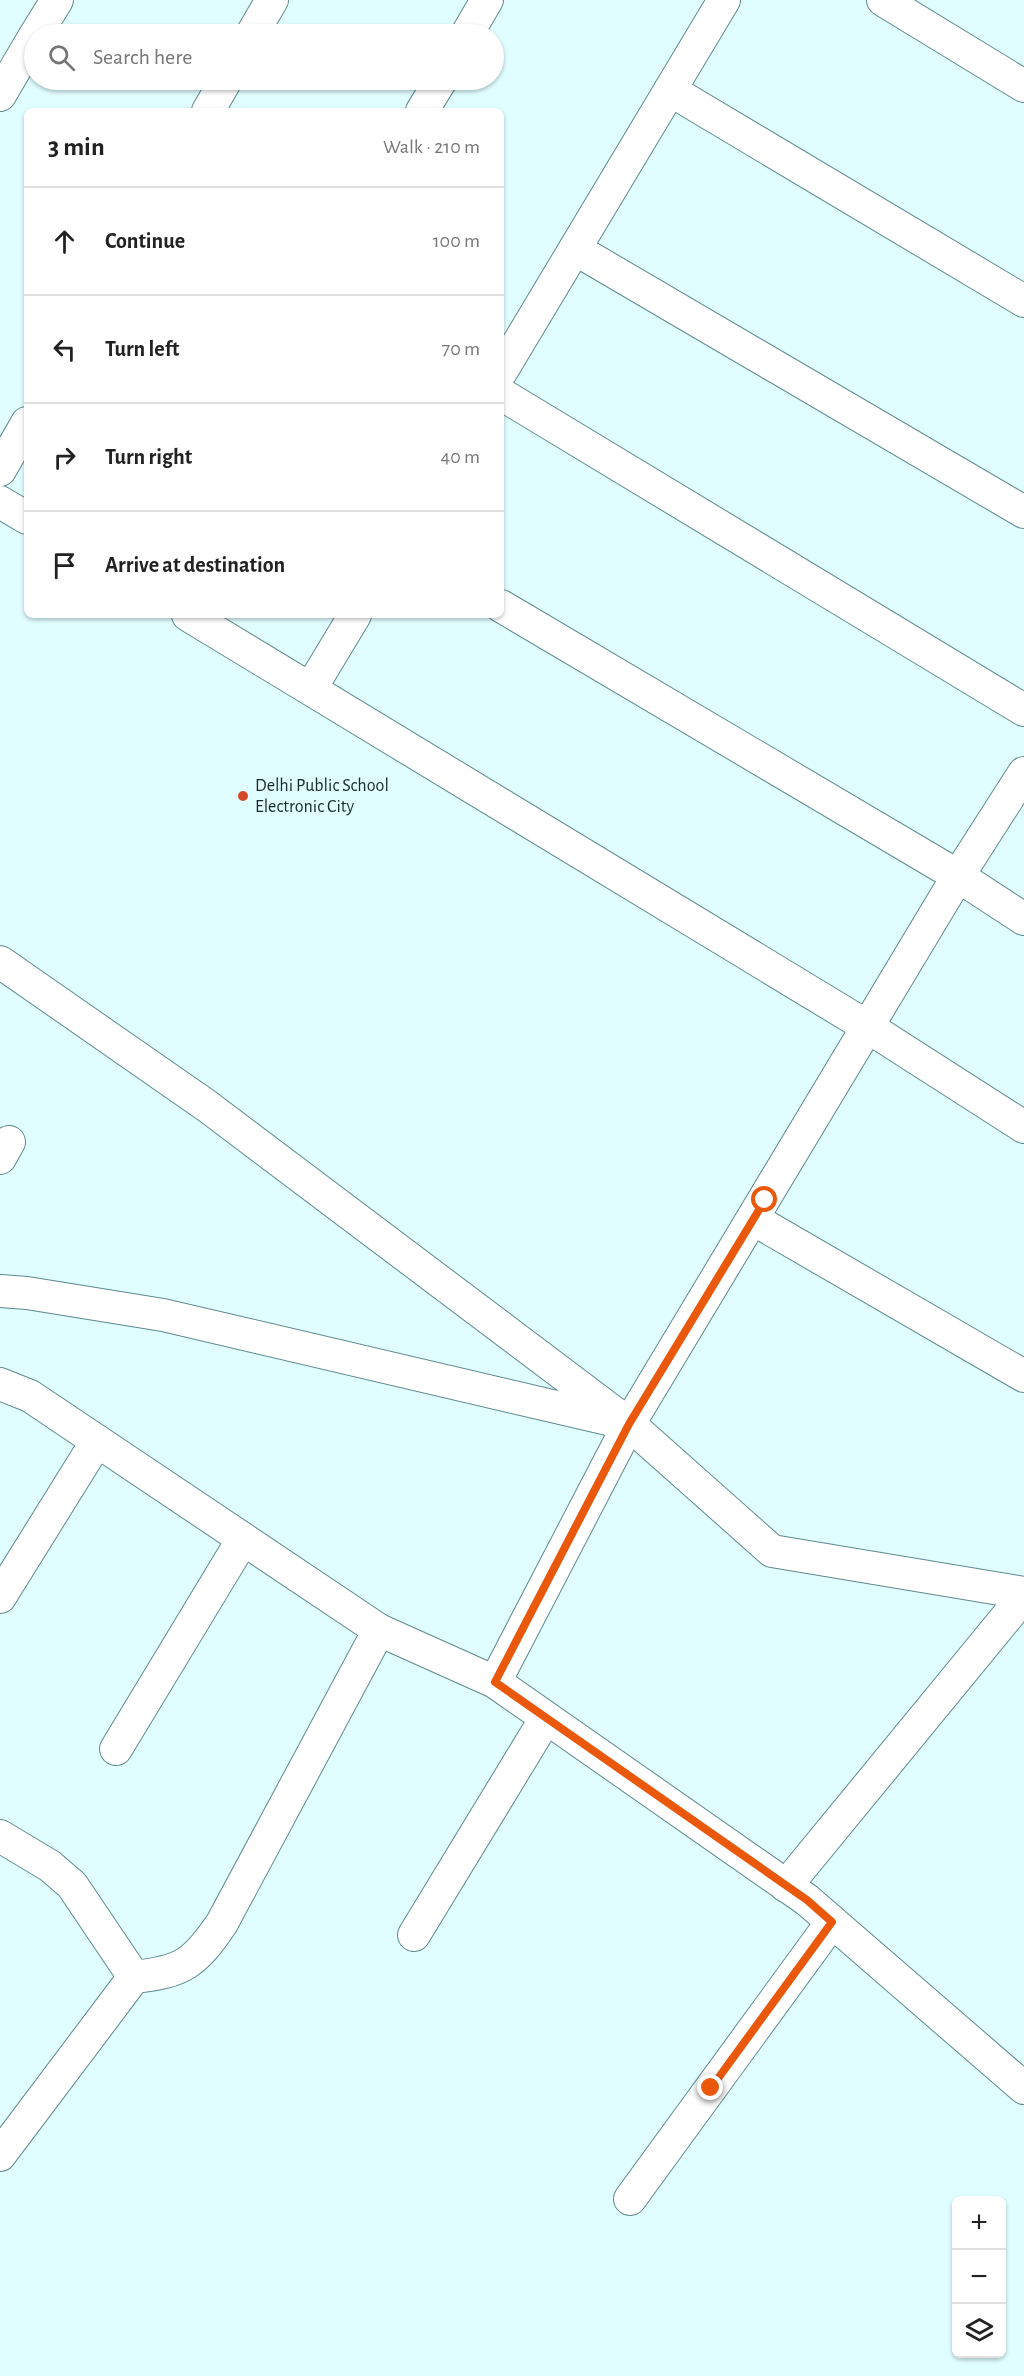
<!DOCTYPE html>
<meta charset="utf-8">
<style>
:root{--surface:#fff;--page:#f2f2f2;--text:#222;--muted:#767676;--line:#e0e0e0}
body{margin:0;font-family:"Alegreya Sans",sans-serif;background:var(--page);color:var(--text)}
.controls{position:absolute;right:18px;bottom:18px;display:grid;overflow:hidden;border-radius:9px;box-shadow:0 2px 4px #0004}
.controls button{width:54px;height:54px;display:grid;place-items:center;padding:0;border:0;border-bottom:2px solid var(--line);background:var(--surface);color:var(--text);font:30px sans-serif}
.stop{position:absolute;width:18px;height:18px;margin:-14px;border:4px solid #ea580c;border-radius:50%;background:#fff}
.stop.end{background:#ea580c;border-color:#fff;box-shadow:0 2px 6px #0008}
.list{margin:0;padding:0;list-style:none}
h2{display:flex;justify-content:space-between;align-items:center;height:78px;margin:0;padding:0 24px;font-size:26px}
h2 small{font-size:20px;font-weight:400;color:var(--muted)}
.list li{display:grid;grid-template-columns:39px 1fr auto;gap:18px;align-items:center;box-sizing:border-box;height:108px;padding:0 24px;border-top:2px solid var(--line)}
.list b{display:block;font-size:22px;white-space:nowrap}
.list em{font-size:20px;font-style:normal;color:var(--muted)}
.icon{flex:none;width:33px;height:33px;fill:none;stroke:currentColor;stroke-width:2;stroke-linecap:round;stroke-linejoin:round}
.map{position:relative;flex:none;width:1024px;height:2376px;overflow:hidden}
.search{position:absolute;background:var(--surface);box-shadow:0 2px 4px #0004;left:24px;top:24px;width:480px;height:66px;display:flex;align-items:center;gap:15px;box-sizing:border-box;padding:0 21px;border-radius:33px;color:var(--muted);font-size:22px}
.panel{position:absolute;background:var(--surface);box-shadow:0 2px 4px #0004;left:24px;top:108px;width:480px;height:510px;border-radius:9px}
.map>svg:first-child{display:block}
.lines{fill:none;stroke-linecap:round;stroke-linejoin:round}
.minor-casing{stroke:#5d8a8e;stroke-width:34}
.minor{stroke:#fff;stroke-width:32}
.route{stroke:#ea580c;stroke-width:8}
.poi-dot{fill:#d44a26;stroke:#e0fdff;stroke-width:2}
.labels{text-anchor:middle;dominant-baseline:central;stroke-width:5;stroke-linejoin:round;paint-order:stroke}
.poi-label{font-size:18px;fill:#16292b;stroke:#e0fdff;text-anchor:start}
</style>
<div class="map">
<svg width="1024" height="2376" viewBox="0 0 1024 2376">
<rect width="100%" height="100%" fill="#e0fdff"/>
<g class="lines">
<defs>
<g id="minor">
<polyline points="883,0 1024,86"/>
<polyline points="36,34 57,0"/>
<polyline points="252,34 272,0"/>
<polyline points="467,34 487,0"/>
<polyline points="670,90 1024,301"/>
<polyline points="0,95 34,37"/>
<polyline points="208,111 226,80"/>
<polyline points="422,111 441,80"/>
<polyline points="575,249 1024,512"/>
<polyline points="501,372 724,0"/>
<polyline points="501,394 1024,710"/>
<polyline points="0,470 27,423"/>
<polyline points="0,502 27,518"/>
<polyline points="501,606 958,876 1024,919"/>
<polyline points="188,615 868,1027 1024,1127"/>
<polyline points="311,688 355,615"/>
<polyline points="0,962 207,1106 629,1424 772,1551 1024,1593"/>
<polyline points="0,1158 9,1142"/>
<polyline points="753,1219 1024,1376"/>
<polyline points="0,1291 27,1293 163,1315 616,1421"/>
<polyline points="0,1384 30,1396 379,1630 495,1682 807,1900 1024,2088"/>
<polyline points="0,1597 97,1441"/>
<polyline points="495,1682 629,1424 958,876 1024,773"/>
<polyline points="116,1749 243,1539"/>
<polyline points="0,1836 50,1866 72,1885 134,1977"/>
<polyline points="786,1886 1024,1596"/>
<polyline points="414,1935 546,1718"/>
<path d="M0 2155 134 1977C183 1972 195 1963 222 1923L379 1630"/>
<polyline points="630,2199 832,1922"/>
</g>
</defs>
<use href="#minor" class="minor-casing"/>
<use href="#minor" class="minor"/>
</g>
<g class="lines">
<polyline class="route" points="711,2088 832,1922 807,1900 495,1682 629,1424 765,1200"/>
</g>
<circle class="poi-dot" cx="243" cy="796" r="6"/>
<g class="labels">
<g class="poi-label">
<text x="255" y="786">Delhi Public School<tspan x="255" dy="21">Electronic City</tspan></text>
</g>
</g>
</svg>
<div class="controls">
<button>+</button>
<button>−</button>
<button><svg class="icon" aria-label="layers" viewBox="0 0 24 24"><path d="M12 4l9 5-9 5-9-5zM3 14l9 5 9-5"/></svg></button>
</div>
<div class="stop" style="left:765px;top:1200px"></div>
<div class="stop end" style="left:711px;top:2088px"></div>
<div class="search"><svg class="icon" aria-label="search" viewBox="0 0 24 24"><circle cx="10" cy="10" r="6"/><path d="M15 15l6 6"/></svg>Search here</div>
<section class="panel">
<h2>3 min<small>Walk · 210 m</small></h2>
<ul class="list">
<li><svg class="icon" aria-label="ahead" viewBox="0 0 24 24"><path d="M12 20V5M6 11l6-6 6 6"/></svg><div><b>Continue</b></div><em>100 m</em></li>
<li><svg class="icon" aria-label="left" viewBox="0 0 24 24"><path d="M17 20v-9H6M10 6l-5 5 5 5"/></svg><div><b>Turn left</b></div><em>70 m</em></li>
<li><svg class="icon" aria-label="right" viewBox="0 0 24 24"><path d="M7 20v-9h11M14 6l5 5-5 5"/></svg><div><b>Turn right</b></div><em>40 m</em></li>
<li><svg class="icon" aria-label="arrive" viewBox="0 0 24 24"><path d="M6 21V4h12l-3 4 3 4H6"/></svg><div><b>Arrive at destination</b></div></li>
</ul>
</section>
</div>
